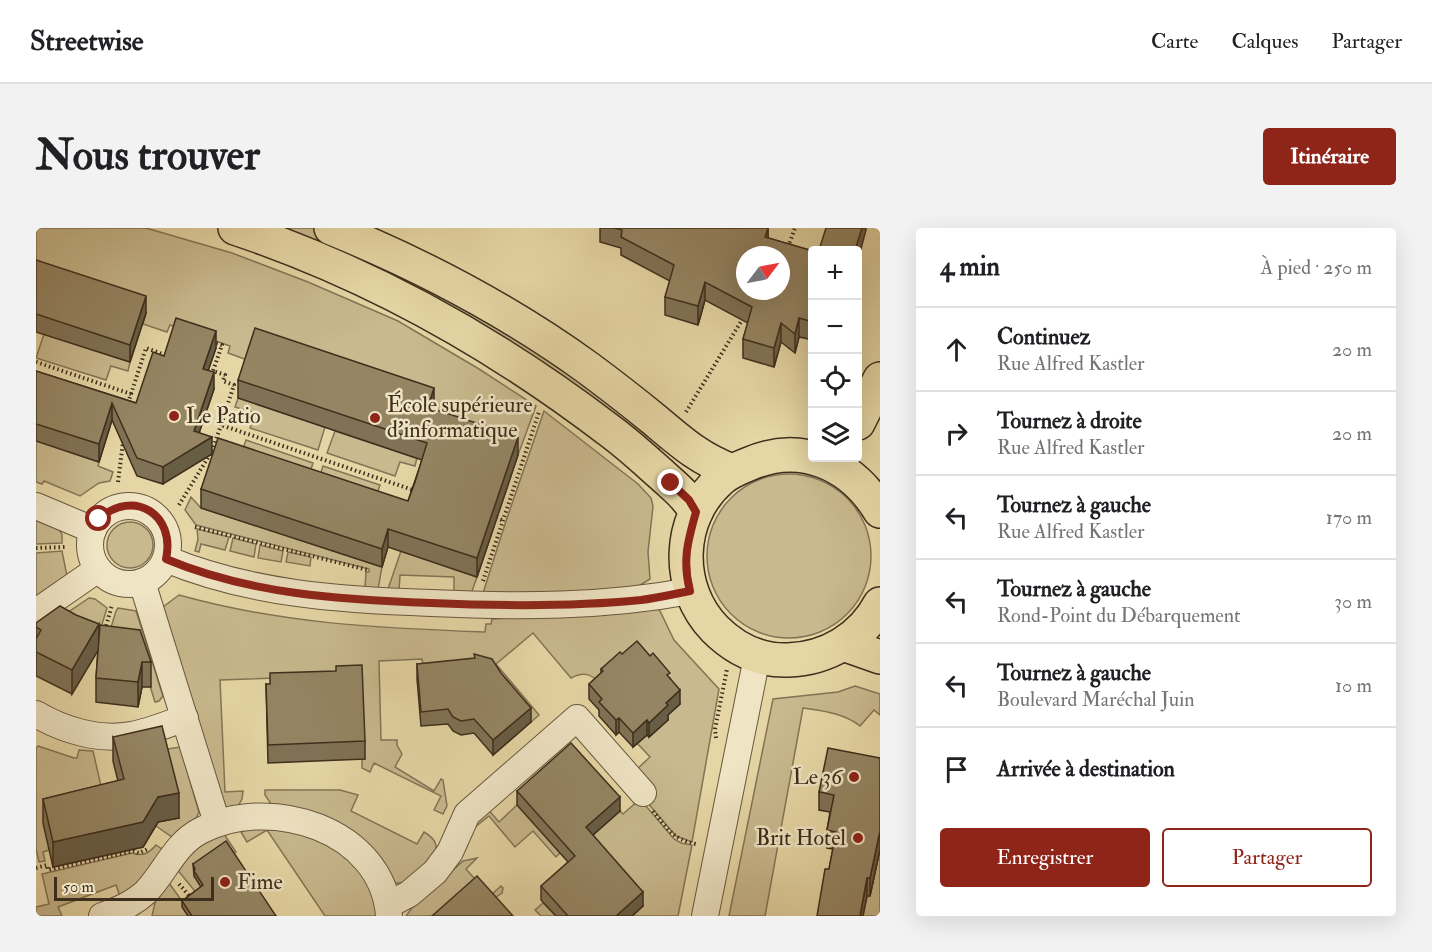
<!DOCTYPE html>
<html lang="fr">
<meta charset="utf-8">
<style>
:root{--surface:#fff;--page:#f2f2f2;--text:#202124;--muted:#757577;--line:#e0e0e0;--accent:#8f2418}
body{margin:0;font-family:"IM FELL Double Pica",serif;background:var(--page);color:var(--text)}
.controls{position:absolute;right:18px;top:18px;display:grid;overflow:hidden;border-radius:6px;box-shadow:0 6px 24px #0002}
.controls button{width:54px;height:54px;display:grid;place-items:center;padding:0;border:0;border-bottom:2px solid var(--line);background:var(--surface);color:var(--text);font:30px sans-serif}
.compass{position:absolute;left:700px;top:18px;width:54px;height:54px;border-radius:50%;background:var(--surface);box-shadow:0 6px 24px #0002;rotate:58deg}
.scale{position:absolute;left:18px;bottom:15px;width:160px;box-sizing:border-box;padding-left:6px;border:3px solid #3e2e1c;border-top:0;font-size:16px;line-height:21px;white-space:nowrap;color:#3e2e1c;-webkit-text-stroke:4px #efe4c4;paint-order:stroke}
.stop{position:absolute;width:18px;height:18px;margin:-14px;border:4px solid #8f2418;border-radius:50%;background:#fff}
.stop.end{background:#8f2418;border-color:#fff;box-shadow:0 2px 6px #0008}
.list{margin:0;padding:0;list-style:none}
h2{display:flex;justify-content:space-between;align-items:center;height:78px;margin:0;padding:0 24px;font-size:26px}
h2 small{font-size:20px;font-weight:400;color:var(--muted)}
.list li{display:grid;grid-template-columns:39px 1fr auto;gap:18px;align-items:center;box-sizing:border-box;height:84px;padding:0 24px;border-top:2px solid var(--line)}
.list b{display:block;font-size:22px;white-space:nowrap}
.list p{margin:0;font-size:20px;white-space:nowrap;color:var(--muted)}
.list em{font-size:20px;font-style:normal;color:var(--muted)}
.actions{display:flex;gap:12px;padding:18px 24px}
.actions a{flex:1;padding:14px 0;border:2px solid var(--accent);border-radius:6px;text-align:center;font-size:21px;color:var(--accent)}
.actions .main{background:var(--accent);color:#fff}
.icon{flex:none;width:33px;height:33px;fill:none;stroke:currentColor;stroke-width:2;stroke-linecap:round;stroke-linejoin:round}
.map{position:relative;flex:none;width:844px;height:688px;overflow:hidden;border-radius:6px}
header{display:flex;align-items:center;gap:36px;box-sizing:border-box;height:84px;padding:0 30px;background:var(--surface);border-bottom:2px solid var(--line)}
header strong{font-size:28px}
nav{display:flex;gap:33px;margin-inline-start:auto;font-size:21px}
.intro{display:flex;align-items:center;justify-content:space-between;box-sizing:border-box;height:144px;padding:0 36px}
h1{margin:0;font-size:42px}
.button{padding:15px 27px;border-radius:6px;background:var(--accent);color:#fff;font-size:21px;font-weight:700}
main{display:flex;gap:36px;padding:0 36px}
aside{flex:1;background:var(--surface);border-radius:6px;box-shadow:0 6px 24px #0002}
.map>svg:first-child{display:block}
.green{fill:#c9b98e;stroke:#847455;stroke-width:1.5}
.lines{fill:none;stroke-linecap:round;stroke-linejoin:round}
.minor-casing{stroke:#68583e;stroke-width:28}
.major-casing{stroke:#3e2e1c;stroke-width:36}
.path{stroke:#3e2e1c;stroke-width:4;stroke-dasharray:1.5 3;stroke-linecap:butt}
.minor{stroke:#efe4c4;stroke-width:26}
.major{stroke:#e6d6a5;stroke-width:33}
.wall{fill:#807255;stroke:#3e2e1c;stroke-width:1.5}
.shaded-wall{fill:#685d45;stroke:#3e2e1c;stroke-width:1.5}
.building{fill:#958563;stroke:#3e2e1c;stroke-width:1.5;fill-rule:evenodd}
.route{stroke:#8f2418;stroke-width:8}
.poi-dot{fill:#8f2418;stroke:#efe4c4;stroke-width:2}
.labels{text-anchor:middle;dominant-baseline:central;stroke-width:5;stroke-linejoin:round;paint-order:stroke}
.poi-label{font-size:22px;fill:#3e2e1c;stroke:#efe4c4;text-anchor:start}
</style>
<header>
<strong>Streetwise</strong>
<nav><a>Carte</a><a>Calques</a><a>Partager</a></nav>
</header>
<div class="intro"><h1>Nous trouver</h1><a class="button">Itinéraire</a></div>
<main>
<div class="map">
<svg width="844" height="688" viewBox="0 0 844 688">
<rect width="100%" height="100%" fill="#e6d6a5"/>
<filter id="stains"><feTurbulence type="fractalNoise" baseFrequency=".00333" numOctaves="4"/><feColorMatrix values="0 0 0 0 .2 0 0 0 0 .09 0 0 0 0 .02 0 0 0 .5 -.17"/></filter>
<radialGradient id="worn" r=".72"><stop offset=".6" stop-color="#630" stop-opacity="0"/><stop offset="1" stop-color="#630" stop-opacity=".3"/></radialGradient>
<g class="green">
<polygon points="0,0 110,0 196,25 272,54 362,93 443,141 500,178 482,227 389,208 398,178 214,133 192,125 194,118 134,97 131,104 107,96 110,85 0,49"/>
<polygon points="228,0 277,0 333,24 402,58 630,212 619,226"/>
<polygon points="8,106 94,134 92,143 75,138 70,152 0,130"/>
<polygon points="202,170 289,199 282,222 214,200 219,185 199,179"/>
<polygon points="508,183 602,256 615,270 617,278 612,324 614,351 601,359 523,365 447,365 470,293"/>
<polygon points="299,203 381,230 379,238 364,234 359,248 291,225"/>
<polygon points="210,212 277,235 270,257 202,235"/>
<polygon points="0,213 63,234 62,238 77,244 74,253 63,255 44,268 8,253 6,256 0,254"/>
<polygon points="287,238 344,257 337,279 280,260"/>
<circle cx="753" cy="328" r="82"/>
<polygon points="155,269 165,280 346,339 342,361 329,360 330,344 333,344 333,341 160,297 149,282"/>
<polygon points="0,291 22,301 26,306 26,315 0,316"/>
<circle cx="94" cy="317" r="23"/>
<polygon points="161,301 193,309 189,322 165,316 163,324 159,323 162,311"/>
<polygon points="197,310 220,316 218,329 194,323"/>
<polygon points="224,317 247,323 245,334 222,330"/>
<polygon points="26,323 31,348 0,372 0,325"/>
<polygon points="365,323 441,349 435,366 418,365 418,349 364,347 363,363 352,361"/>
<polygon points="252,324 275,329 274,338 250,334"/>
<path d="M143 367C247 396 342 400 449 404L450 396H455L456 391 621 381 624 383 638 412 683 461 656 614 640 608 610 573 620 565 600 542 614 529 601 515 611 507 613 509 632 492 565 456C555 446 548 443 535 450L497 405 460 436 503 487 495 494 457 450 387 436 386 431 343 433 345 512H361V517L366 526 359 539 398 563 405 551 407 552 411 578 407 586 398 582 405 568 338 535 334 544 326 540V531H329L304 448 184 452 189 564 207 563 206 571 201 580 192 581 188 578 123 382Z"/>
<polygon points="53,370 59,371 71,380 59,419 0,406"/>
<polygon points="82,380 100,383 127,468 123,473 119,474 104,426 68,422 80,383"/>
<path d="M819 458 844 466V487L838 482 824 498C808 485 787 483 767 480L729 688H693L737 471 802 464Z"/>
<polygon points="2,518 38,530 41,530 43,522 57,523 65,558 13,622 7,624 9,633 3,634 0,621 0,520"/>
<polygon points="144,519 163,584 159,592 136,609 120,598 126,522"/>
<path d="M229 562H304L322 567 315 583 381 616 388 604C400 611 402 617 399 631L370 655H359L235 576 229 567Z"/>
<polygon points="604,571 638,611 645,615 656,617 642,688 596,688 607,678 550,613 584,583 587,586"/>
<polygon points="481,577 524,625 520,629 497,603 479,619 453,588 439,599 438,591 450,579 463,594"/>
<polygon points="215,600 270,604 313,627 336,659 343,688 289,688 231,602 211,614 205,604"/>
<polygon points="186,603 200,624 195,627 167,663 162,667 140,640 152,625"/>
<path d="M120 617 129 623 103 659 85 671 80 657 22 679 26 688H0V679L13 676 6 646 96 625C107 629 113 625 120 617Z"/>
<polygon points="844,621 844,688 827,688 831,668 834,668"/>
<path d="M441 630 430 641 454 668 465 658 467 660 466 665C438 688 405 688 370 688L376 680 427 633Z"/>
<polygon points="130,651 149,677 152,688 116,688 122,661"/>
<polygon points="507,675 520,688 505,688 499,682"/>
</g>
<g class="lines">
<defs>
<g id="minor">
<circle cx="93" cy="317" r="39"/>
<polyline points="0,278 57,302"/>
<path d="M130 331C214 366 305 372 395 375 482 379 569 379 654 363"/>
<polyline points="106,354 181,595"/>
<polyline points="0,384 62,341"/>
<path d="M0 486C27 502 63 513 95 507 113 504 132 496 149 490"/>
<polyline points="352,677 373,666 399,644 414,624 431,586 541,490 607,565"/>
<path d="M66 688C82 682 97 676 110 664 129 644 139 616 164 603 233 566 347 601 353 688"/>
<polyline points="669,688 721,429"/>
</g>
<g id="major">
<path d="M199 0C337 46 459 115 574 203 593 217 609 232 626 247 639 259 651 268 660 284"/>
<path d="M295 0C386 37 473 83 552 140 575 157 598 175 620 193 646 215 664 231 696 243"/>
<polyline points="822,195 844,151"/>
<path d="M844 283C816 236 765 213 713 236 703 240 693 244 685 251 640 290 639 360 679 401 699 421 724 433 752 432 791 431 826 410 844 376"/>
<polyline points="807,416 844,429"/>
</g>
</defs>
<use href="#minor" class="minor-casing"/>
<use href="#major" class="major-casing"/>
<g class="path">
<polyline points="752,19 759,0"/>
<polyline points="176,114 186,117 177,143 189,147 187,153 198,157 185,197 380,263"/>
<polyline points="0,134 95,166 91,177"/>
<polyline points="95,166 110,120 129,127 130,124"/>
<polyline points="650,184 706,92"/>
<polyline points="82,254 87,214"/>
<polyline points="143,277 176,223 185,197"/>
<polyline points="456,288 466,292"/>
<polyline points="159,299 332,342"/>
<polyline points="0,320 30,319"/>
<polyline points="447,353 503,184"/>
<polyline points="69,402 76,377"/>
<polyline points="680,510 679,501 691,441"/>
<path d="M617 583C632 601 636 611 660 616"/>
<polyline points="0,640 11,637 12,642 98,623 103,625 112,621"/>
<polyline points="143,656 156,671"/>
</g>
<use href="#minor" class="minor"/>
<use href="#major" class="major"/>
</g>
<g class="wall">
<polygon points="564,0 732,0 732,10 777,23 777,112 763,109 759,125 745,114 738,139 707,130 707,111 712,95 669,72 662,97 629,87 629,69 634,53 585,27 585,20 564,14"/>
<polygon points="0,32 110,85 94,134 0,104"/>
<polygon points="180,120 172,142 178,161 163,205 127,256 101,248 76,192 63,234 0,213 0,143 100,175 128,128"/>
<polygon points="202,152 398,178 398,181 482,227 441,349 352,319 346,339 165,280 165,261 372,273 386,232 202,170"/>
<polygon points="0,395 115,434 115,459 106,459 102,479 60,474 60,450 62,421 36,466 0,448"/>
<polygon points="586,426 634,450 644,476 632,487 632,492 613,509 611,507 597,519 583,504 580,507 563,488 563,482 553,471 553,456 565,445 565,441"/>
<polygon points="381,436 495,494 457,527 438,505 425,507 417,503 412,496 385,498 381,451"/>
<polygon points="230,456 329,513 329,531 232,535"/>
<polygon points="77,509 143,590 122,594 107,619 17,639 7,595 7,571 82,553 77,533"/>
<polygon points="844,530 844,621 834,668 831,668 793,641 797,621 791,620 791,602 794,584 783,582 783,564"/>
<polygon points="481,563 584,583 557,607 607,678 596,688 520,688 505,672 505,658 532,634 481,577"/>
<polygon points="157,636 240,688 152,688 146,679 146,673 165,659 158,648"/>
</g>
<g class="shaded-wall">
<polygon points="732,0 732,17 729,9"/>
<polygon points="826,0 830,0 830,2 822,32 822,22 819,22"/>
<polygon points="669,54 669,72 662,97 662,78"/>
<polygon points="110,68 110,85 94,134 94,117"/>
<polygon points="763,90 763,109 759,125 759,106"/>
<polygon points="745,95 745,114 738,139 738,120"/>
<polygon points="180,103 180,120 167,158 167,141"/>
<polygon points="178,144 178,161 158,220 176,209 176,226 127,256 127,239 158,203"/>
<polygon points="398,160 398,178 392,197 392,179"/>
<polygon points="76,175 76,192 63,234 63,216"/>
<polygon points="482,209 482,227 441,349 441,330"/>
<polygon points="352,301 352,319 346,339 346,321"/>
<polygon points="63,396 63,421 36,466 36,442"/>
<polygon points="106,434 106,459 102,479 102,454"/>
<polygon points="644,462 644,476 632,487 632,492 613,509 613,495 630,475"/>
<polygon points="495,480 495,494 457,527 457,512"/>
<polygon points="583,490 583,504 580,507 580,492"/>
<polygon points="611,492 611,507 597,519 597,505"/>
<polygon points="143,565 143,590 122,594 107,619 17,639 17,614 122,569"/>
<polygon points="584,569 584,583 550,613 550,599"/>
<polygon points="844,603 844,621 834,668 834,650"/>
<polygon points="831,650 831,668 827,688 824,688"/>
<polygon points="607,664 607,678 596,688 580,688"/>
</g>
<g class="building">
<path d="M578 0H732L729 9 777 23V94L763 90 759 106 745 95 738 120 707 111 716 79 669 54 662 78 629 69 638 37 585 9 586 2ZM709 27H745V63H709Z"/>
<polygon points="790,0 826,0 819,22 783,22"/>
<polygon points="0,32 110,68 94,117 0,86"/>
<polygon points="140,90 180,103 167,141 178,144 158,203 176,209 127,239 101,230 76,175 63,216 0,196 0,143 100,175 117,124 128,128"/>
<polygon points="219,100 398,160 392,179 482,209 441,330 352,301 346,321 165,261 182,210 372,273 379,254 391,215 202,152"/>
<polygon points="24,378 40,387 63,396 36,442 0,424 0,411 5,402 0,399 0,395"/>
<polygon points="64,397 104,402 115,434 106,434 102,454 60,450"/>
<polygon points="601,413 614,428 617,425 634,445 631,447 644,462 630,475 632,477 613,495 611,492 597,505 583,490 580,492 563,474 566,471 553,456 567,443 565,441 584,424 586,426"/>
<polygon points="438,426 456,431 465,445 495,480 457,512 438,491 425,493 417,489 412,481 385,484 381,436 439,430"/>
<polygon points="326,437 329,513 232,517 230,456 234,456 234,445 300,443 300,438"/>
<polygon points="126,498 143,565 122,569 107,594 17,614 7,571 88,551 77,509"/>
<polygon points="535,515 584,569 550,599 607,664 580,688 532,688 505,658 539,628 481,563"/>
<polygon points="792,520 844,530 844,603 834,650 831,650 824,688 781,688 789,641 793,641 800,604 791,602 798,567 783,564"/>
<polygon points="190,613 240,688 156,688 146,673 167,657 158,643 159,641 157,636"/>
<polygon points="441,648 477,688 396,688"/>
</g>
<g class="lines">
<path class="route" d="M63 291C97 260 140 286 130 331 213 366 306 372 395 375 464 378 535 379 605 372 621 370 638 366 654 363 646 333 652 312 660 284L653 272 635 255"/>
</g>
<g class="poi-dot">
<circle cx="138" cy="188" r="6"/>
<circle cx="339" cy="190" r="6"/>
<circle cx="818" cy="549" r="6"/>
<circle cx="822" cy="610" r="6"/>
<circle cx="189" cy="654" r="6"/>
</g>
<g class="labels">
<g class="poi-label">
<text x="351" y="177">École supérieure<tspan x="351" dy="25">d'informatique</tspan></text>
<text x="150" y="188">Le Patio</text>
<text x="806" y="549" text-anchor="end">Le 36</text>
<text x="810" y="610" text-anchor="end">Brit Hotel</text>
<text x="201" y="654">Fime</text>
</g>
</g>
<rect width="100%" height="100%" filter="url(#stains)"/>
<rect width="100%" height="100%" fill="url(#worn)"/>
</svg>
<div class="controls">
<button>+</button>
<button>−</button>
<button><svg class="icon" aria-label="locate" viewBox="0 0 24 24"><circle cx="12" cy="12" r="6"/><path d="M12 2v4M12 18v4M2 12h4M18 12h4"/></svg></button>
<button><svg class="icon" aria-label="layers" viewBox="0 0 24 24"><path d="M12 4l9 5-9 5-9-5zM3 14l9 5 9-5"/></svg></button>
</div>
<svg class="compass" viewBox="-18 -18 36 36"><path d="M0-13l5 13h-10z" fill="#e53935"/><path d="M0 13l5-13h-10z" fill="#757577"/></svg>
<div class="scale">50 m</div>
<div class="stop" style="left:63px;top:291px"></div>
<div class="stop end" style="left:635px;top:255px"></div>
</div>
<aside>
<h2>4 min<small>À pied · 250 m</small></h2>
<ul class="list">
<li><svg class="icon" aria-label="ahead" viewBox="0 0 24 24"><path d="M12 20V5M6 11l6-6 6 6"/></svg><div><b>Continuez</b><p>Rue Alfred Kastler</p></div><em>20 m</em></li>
<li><svg class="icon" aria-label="right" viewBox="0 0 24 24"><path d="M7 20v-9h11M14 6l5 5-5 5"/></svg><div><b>Tournez à droite</b><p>Rue Alfred Kastler</p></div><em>20 m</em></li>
<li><svg class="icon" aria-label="left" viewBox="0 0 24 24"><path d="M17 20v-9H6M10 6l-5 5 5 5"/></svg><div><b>Tournez à gauche</b><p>Rue Alfred Kastler</p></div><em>170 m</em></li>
<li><svg class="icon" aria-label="left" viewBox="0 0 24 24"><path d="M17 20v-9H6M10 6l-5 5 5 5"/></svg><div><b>Tournez à gauche</b><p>Rond-Point du Débarquement</p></div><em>30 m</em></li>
<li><svg class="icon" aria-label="left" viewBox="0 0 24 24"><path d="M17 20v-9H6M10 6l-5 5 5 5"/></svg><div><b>Tournez à gauche</b><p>Boulevard Maréchal Juin</p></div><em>10 m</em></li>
<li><svg class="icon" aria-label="arrive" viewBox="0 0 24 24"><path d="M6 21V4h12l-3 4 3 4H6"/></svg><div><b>Arrivée à destination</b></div></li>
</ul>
<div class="actions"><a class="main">Enregistrer</a><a>Partager</a></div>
</aside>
</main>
